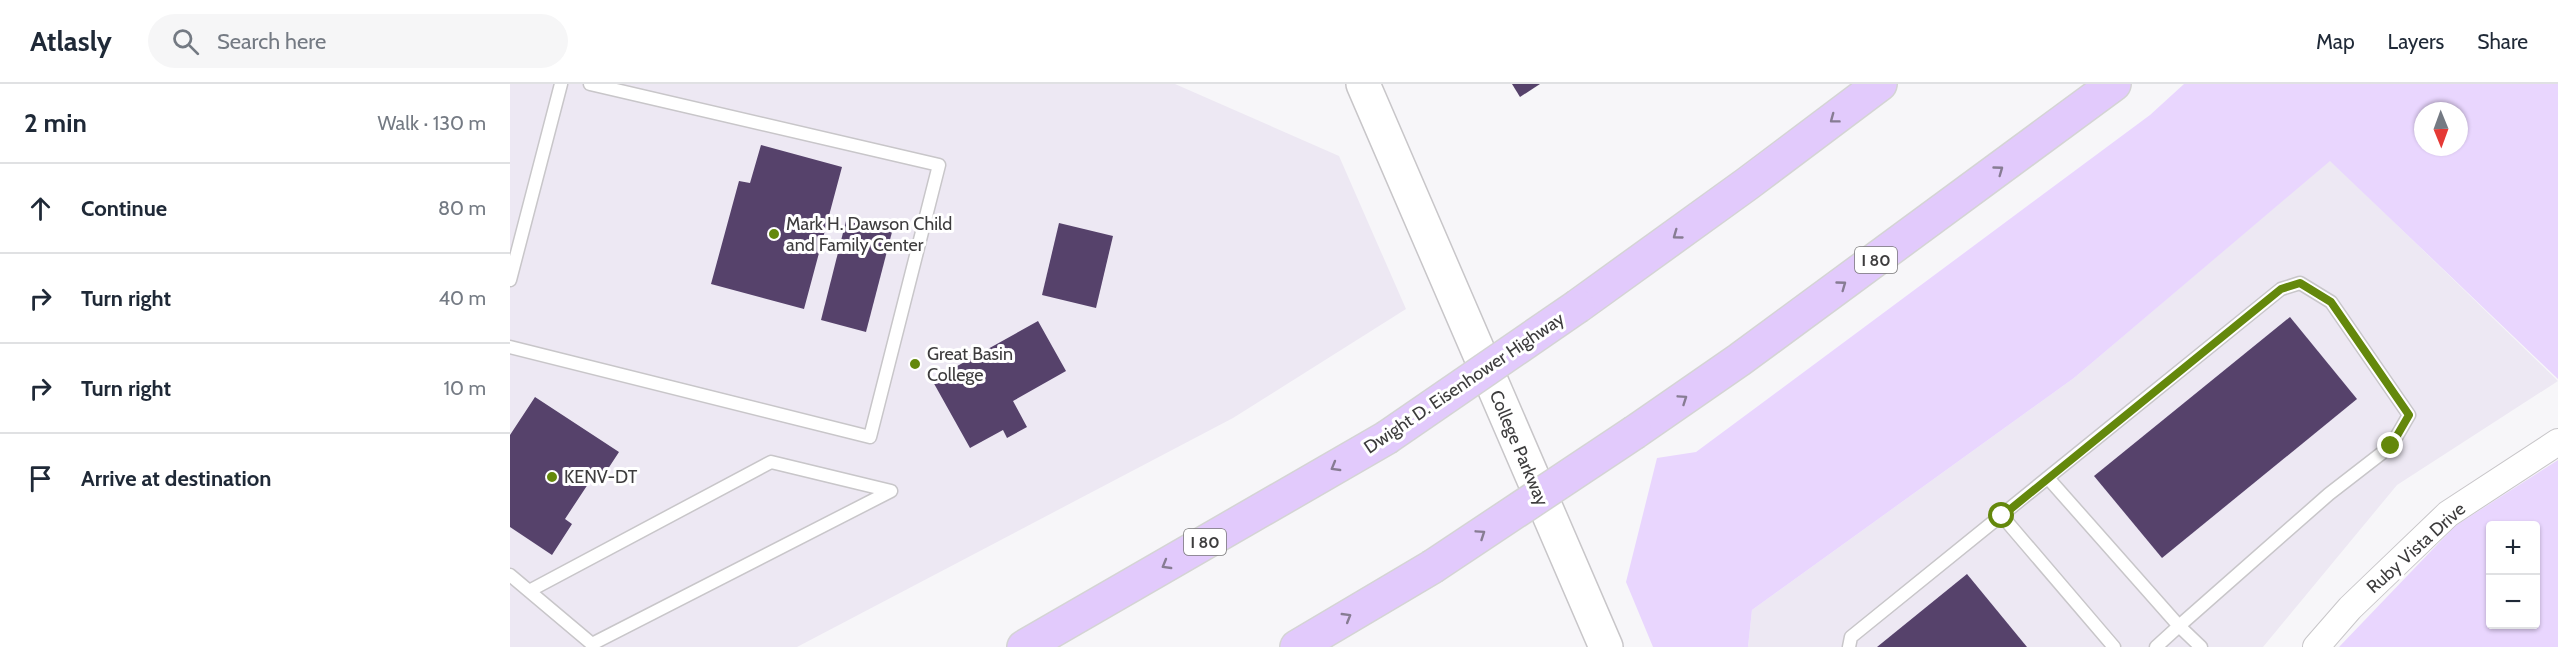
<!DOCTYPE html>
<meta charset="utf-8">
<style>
:root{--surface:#fff;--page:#f6f6f7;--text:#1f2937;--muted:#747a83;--line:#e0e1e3}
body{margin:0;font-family:Cabin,sans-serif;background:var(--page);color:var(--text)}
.controls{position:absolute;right:18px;bottom:18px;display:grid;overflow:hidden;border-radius:6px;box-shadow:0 2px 4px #0004}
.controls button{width:54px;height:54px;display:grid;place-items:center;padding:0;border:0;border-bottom:2px solid var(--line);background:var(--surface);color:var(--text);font:30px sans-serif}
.compass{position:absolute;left:1904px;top:18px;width:54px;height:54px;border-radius:50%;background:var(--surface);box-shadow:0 2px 4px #0004;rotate:179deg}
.stop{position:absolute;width:18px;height:18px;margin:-14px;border:4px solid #64880c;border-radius:50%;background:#fff}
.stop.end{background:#64880c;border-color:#fff;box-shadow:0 2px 6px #0008}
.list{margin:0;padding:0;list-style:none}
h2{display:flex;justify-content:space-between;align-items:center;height:78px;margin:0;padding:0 24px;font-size:26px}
h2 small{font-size:20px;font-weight:400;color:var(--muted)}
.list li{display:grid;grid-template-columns:39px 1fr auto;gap:18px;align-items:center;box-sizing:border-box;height:90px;padding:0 24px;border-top:2px solid var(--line)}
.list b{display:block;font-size:22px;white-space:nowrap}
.list em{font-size:20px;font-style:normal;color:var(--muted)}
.icon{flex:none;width:33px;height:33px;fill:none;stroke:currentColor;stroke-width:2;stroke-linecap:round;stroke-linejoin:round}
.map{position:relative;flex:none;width:2048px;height:563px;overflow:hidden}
header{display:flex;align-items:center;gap:36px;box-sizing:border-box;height:84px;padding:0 30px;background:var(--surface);border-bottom:2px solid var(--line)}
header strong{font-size:28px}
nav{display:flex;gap:33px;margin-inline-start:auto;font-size:21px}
.search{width:420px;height:54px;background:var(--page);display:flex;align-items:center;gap:15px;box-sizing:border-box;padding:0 21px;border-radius:33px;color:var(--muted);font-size:22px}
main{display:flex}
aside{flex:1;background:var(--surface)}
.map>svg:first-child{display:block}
.built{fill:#ede8f3}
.green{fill:#e9d6fe;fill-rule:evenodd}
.building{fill:#56426b}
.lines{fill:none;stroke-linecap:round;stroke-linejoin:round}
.lane-casing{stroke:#c8c6c9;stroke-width:15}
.street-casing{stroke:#c8c6c9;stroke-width:28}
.secondary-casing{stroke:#c8c6c9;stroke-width:36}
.highway-casing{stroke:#d4d4d4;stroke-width:36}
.lane{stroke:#fff;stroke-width:12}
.street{stroke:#fff;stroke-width:26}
.secondary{stroke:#fff;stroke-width:33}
.highway{stroke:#e2cafc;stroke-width:33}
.highway-bridge-casing{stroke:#d4d4d4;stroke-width:36;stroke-linecap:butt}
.highway-bridge{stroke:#e2cafc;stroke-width:33}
.oneway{stroke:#877c93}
.route{stroke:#64880c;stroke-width:8}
.poi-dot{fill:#64880c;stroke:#fff;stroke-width:2}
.labels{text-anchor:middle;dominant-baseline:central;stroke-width:6;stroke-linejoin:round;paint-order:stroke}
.shield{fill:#fff;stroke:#777677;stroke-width:1.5}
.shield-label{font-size:16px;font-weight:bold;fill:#3d3c3d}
.poi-label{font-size:18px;fill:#3d3c3d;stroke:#fff;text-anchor:start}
.street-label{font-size:18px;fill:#3d3c3d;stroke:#fff}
</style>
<header>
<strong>Atlasly</strong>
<div class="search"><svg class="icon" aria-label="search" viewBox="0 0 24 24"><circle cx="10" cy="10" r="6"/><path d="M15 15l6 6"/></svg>Search here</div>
<nav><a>Map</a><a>Layers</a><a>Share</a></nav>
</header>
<main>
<aside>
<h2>2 min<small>Walk · 130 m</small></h2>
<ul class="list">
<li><svg class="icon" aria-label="ahead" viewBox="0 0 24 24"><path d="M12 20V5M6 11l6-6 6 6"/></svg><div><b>Continue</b></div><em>80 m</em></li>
<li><svg class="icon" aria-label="right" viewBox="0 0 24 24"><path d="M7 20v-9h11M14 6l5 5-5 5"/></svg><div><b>Turn right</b></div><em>40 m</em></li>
<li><svg class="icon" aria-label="right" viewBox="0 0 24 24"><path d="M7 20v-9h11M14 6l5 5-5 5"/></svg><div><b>Turn right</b></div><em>10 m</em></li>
<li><svg class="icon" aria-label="arrive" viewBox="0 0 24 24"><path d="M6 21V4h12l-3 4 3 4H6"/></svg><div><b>Arrive at destination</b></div></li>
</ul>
</aside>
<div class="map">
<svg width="2048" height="563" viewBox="0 0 2048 563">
<rect width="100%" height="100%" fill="#f7f6f9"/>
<g class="built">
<polygon points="0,0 665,0 829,72 896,225 723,334 287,563 0,563"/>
<polygon points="1820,76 2048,297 1887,401 1753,563 1238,563 1242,526 1564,294"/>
</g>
<g class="green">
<path d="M1674 0H2048V295L1820 77 1564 294 1242 526 1238 563H1143L1116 498 1147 374 1186 368 1640 31ZM1913 27H1949V63H1913Z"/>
<path d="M2048 376V563H1829L1945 442ZM1980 442H2026V540H1980Z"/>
</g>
<g class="building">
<polygon points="1002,0 1030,0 1010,13"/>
<polygon points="251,61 332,83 294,225 201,200 229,97 240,99"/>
<polygon points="336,137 382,148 356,248 311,236"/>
<polygon points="549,139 603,152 586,224 532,211"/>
<polygon points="1780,233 1847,315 1652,474 1584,392"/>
<polygon points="528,237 556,287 503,317 517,343 497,354 493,346 460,364 422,296"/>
<polygon points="25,313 109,368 92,394 84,391 55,435 62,440 42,471 0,443 0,351"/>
<polygon points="1457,490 1517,563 1367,563"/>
</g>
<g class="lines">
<defs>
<g id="lane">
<polyline points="0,196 51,0"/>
<polyline points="0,263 360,353 429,81 80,0"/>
<polyline points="1538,394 1669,542 1646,563"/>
<polyline points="1492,432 1604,563"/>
<polyline points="0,491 82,560 381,407 261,378 19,507"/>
<polyline points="1339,563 1341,553 1771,205 1790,199 1821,218 1899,331 1881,362 1819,410 1669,542 1691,563"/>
</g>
<polyline id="street" points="1806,563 1840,524 1938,430 2048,358"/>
<polyline id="secondary" points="853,0 1096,563"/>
<g id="highway">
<polyline points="1068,222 1237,100 1370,0"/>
<polyline points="1125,348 1229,276 1604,0"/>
<polyline points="514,563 876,354"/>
<polyline points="787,563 922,483"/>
</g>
</defs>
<use href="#lane" class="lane-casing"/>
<use href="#street" class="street-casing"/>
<use href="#secondary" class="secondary-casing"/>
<use href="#highway" class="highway-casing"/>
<use href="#lane" class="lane"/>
<use href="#street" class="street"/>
<use href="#secondary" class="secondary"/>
<use href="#highway" class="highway"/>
<defs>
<g id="highway-bridge">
<polyline points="876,354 1068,222"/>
<polyline points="922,483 1125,348"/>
</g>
</defs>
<use href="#highway-bridge" class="highway-bridge-casing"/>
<use href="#highway-bridge" class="highway-bridge"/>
</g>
<defs><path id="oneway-chevron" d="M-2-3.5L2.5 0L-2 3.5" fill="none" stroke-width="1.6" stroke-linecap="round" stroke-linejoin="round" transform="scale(1.5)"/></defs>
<g class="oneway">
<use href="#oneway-chevron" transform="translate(1324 35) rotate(143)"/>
<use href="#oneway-chevron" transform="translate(1489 86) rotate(-36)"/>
<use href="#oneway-chevron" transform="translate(1167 151) rotate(144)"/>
<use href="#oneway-chevron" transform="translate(1332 201) rotate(-36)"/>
<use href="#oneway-chevron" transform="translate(1173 315) rotate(-34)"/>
<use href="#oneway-chevron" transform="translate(825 383) rotate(150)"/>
<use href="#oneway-chevron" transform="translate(971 450) rotate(-34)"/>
<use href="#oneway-chevron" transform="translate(656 481) rotate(150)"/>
<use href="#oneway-chevron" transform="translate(837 533) rotate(-31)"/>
</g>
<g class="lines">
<polyline class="route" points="1492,432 1771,205 1790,199 1821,218 1899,331 1881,362"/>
</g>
<g class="poi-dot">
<circle cx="264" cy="150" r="6"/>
<circle cx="405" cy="280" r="6"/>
<circle cx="42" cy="393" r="6"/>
</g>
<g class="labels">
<g class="shield">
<rect x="1345" y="163" width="42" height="26" rx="4.5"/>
<rect x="674" y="445" width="42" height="26" rx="4.5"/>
</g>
<g class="shield-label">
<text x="1366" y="176">I 80</text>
<text x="695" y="458">I 80</text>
</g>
<g class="poi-label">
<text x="276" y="140">Mark H. Dawson Child<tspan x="276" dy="21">and Family Center</tspan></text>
<text x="417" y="270">Great Basin<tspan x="417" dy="21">College</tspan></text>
<text x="54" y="393">KENV-DT</text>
</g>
<g class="street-label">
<text transform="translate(954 299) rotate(-34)">Dwight D. Eisenhower Highway</text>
<text transform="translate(1009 364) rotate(67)">College Parkway</text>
<text transform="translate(1906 464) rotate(-42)">Ruby Vista Drive</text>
</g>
</g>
</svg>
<div class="controls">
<button>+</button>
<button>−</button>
</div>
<svg class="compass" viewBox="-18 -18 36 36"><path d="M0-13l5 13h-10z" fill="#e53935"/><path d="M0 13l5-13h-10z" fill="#747a83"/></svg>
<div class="stop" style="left:1492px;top:432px"></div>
<div class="stop end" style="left:1881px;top:362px"></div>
</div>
</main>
